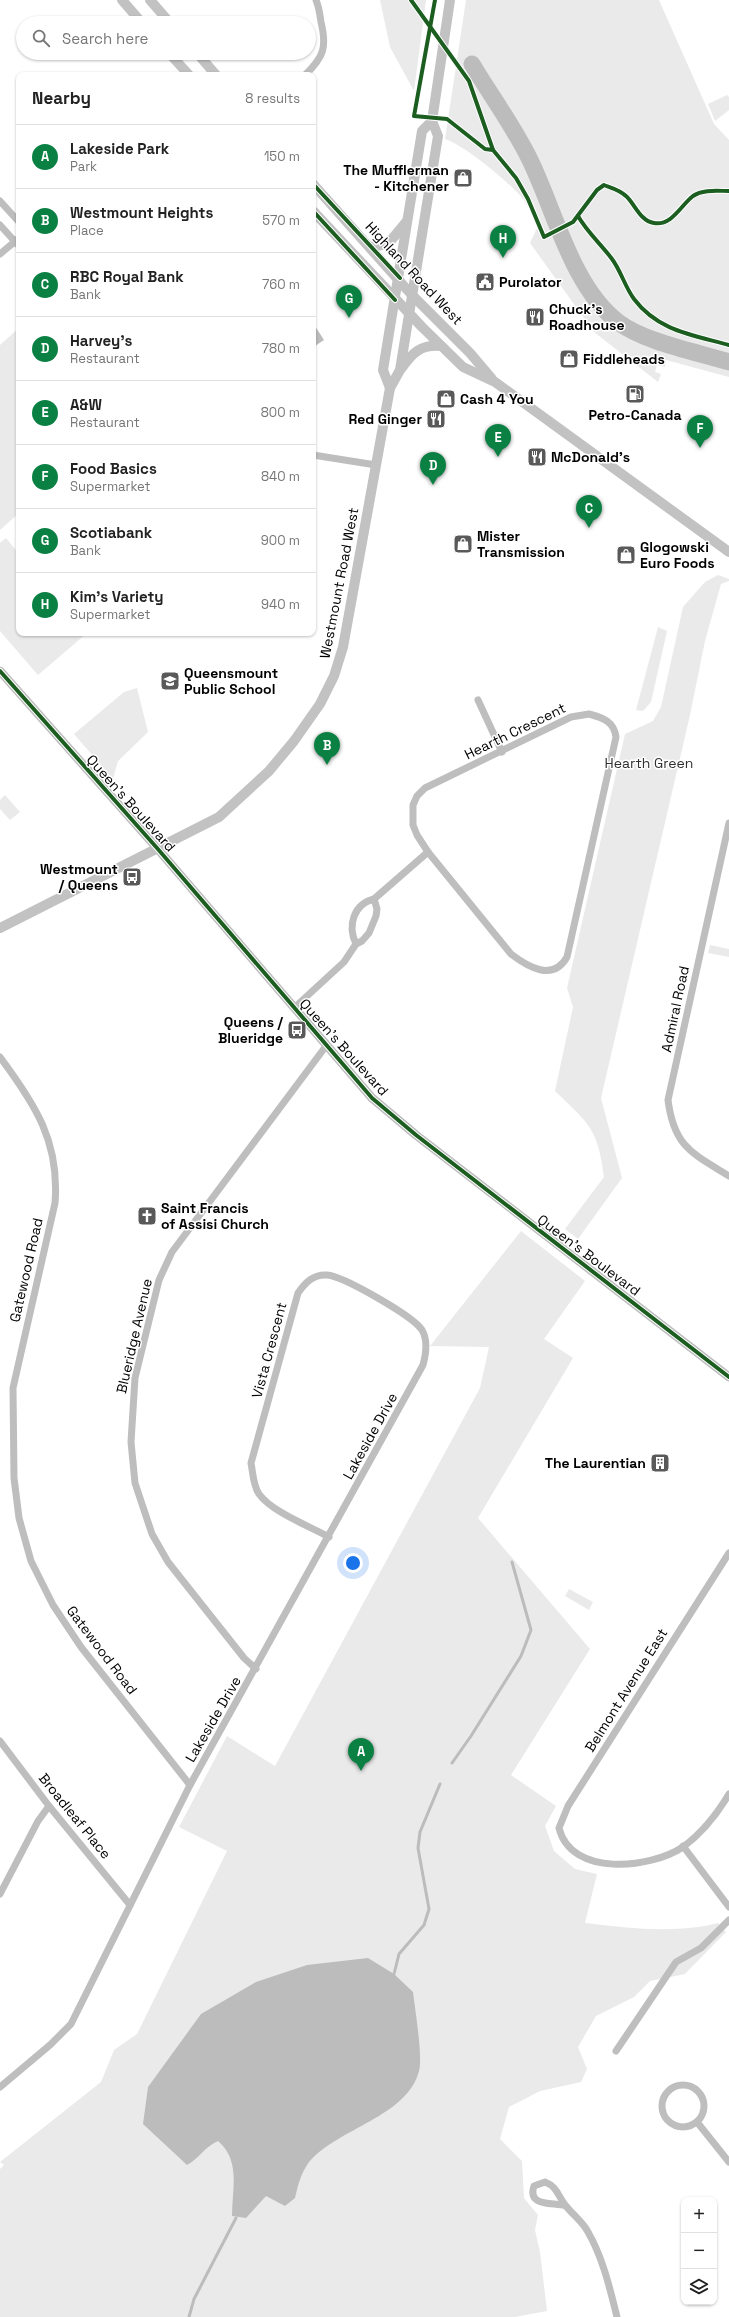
<!DOCTYPE html>
<meta charset="utf-8">
<style>
:root{--surface:#fff;--page:#f2f2f2;--text:#222;--muted:#767676;--line:#e0e0e0;--accent:#0b8043}
body{margin:0;font-family:"Space Grotesk",sans-serif;background:var(--page);color:var(--text)}
.controls{position:absolute;right:12px;bottom:12px;display:grid;overflow:hidden;border-radius:8px;box-shadow:0 1px 3px #0004}
.controls button{width:36px;height:36px;display:grid;place-items:center;padding:0;border:0;border-bottom:1px solid var(--line);background:var(--surface);color:var(--text);font:20px sans-serif}
.you{position:absolute;left:353px;top:1563px;width:14px;height:14px;margin:-10px;border:3px solid #fff;border-radius:50%;background:#1a73e8;box-shadow:0 0 0 6px #1a73e833}
.badge{display:grid;place-items:center;width:26px;height:26px;border-radius:50%;background:var(--accent);color:#fff;font-size:13px;font-weight:700}
.pin{position:absolute;translate:-50% -33px;filter:drop-shadow(0 1px 2px #0008)}
.pin::after{content:'';position:absolute;top:21px;width:14px;height:12px;background:inherit;clip-path:polygon(0 0,100% 0,50% 100%)}
.list{margin:0;padding:0;list-style:none}
h2{display:flex;justify-content:space-between;align-items:center;height:52px;margin:0;padding:0 16px;font-size:17px}
h2 small{font-size:13px;font-weight:400;color:var(--muted)}
.list li{display:grid;grid-template-columns:26px 1fr auto;gap:12px;align-items:center;box-sizing:border-box;height:64px;padding:0 16px;border-top:1px solid var(--line)}
.list b{display:block;font-size:15px;white-space:nowrap}
.list p{margin:0;font-size:13px;white-space:nowrap;color:var(--muted)}
.list em{font-size:13px;font-style:normal;color:var(--muted)}
.icon{flex:none;width:22px;height:22px;fill:none;stroke:currentColor;stroke-width:2;stroke-linecap:round;stroke-linejoin:round}
.map{position:relative;flex:none;width:729px;height:2317px;overflow:hidden}
.search{position:absolute;background:var(--surface);box-shadow:0 1px 3px #0004;left:16px;top:16px;width:300px;height:44px;display:flex;align-items:center;gap:10px;box-sizing:border-box;padding:0 14px;border-radius:22px;color:var(--muted);font-size:15px}
.panel{position:absolute;background:var(--surface);box-shadow:0 1px 3px #0004;left:16px;top:72px;width:300px;height:564px;border-radius:8px}
.map>svg:first-child{display:block}
.green{fill:#eaeaea}
.water{fill:#bcbcbc}
.lines{fill:none;stroke-linecap:round;stroke-linejoin:round}
.stream{stroke:#bcbcbc;stroke-width:3}
.river{stroke:#bcbcbc;stroke-width:17}
.minor{stroke:#bebebe;stroke-width:7}
.tertiary{stroke:#bebebe;stroke-width:9}
.secondary{stroke:#c2c2c2;stroke-width:10}
.cycleway-casing{stroke:#fff;stroke-width:6}
.cycleway{stroke:#1b5e20;stroke-width:4}
.labels{text-anchor:middle;dominant-baseline:central;stroke-width:3;stroke-linejoin:round;paint-order:stroke}
.poi-label{font-size:14px;font-weight:bold;fill:#000;stroke:#fff;text-anchor:start}
.street-label{font-size:14px;fill:#000;stroke:#fff}
.park-label{font-size:14px;fill:#303030;stroke:#fff}
</style>
<div class="map">
<svg width="729" height="2317" viewBox="0 0 729 2317">
<rect width="100%" height="100%" fill="#fff"/>
<g class="green">
<polygon points="380,0 426,0 414,91 390,47"/>
<path d="M466 0H659L714 124 729 140V377L666 360 665 367 657 365 655 372 661 374 658 382 594 332 530 243 537 228C535 221 532 212 528 206 519 189 463 144 445 139Z"/>
<polygon points="727,95 729,97 729,110 715,121 708,104"/>
<polygon points="19,328 19,513 0,530 0,345"/>
<polygon points="6,538 19,554 19,633 87,633 38,675 0,631 0,543"/>
<path d="M718 575 729 579V581L721 584 705 641 690 715 601 1098 622 1178 578 1239 565 1229 604 1177C598 1128 589 1124 555 1091L573 1007 567 988 625 734 653 721 661 707 683 607 705 582Z"/>
<polygon points="658,627 667,631 651,702 643,711 636,710"/>
<polygon points="137,688 148,732 118,761 113,779 74,734 124,692"/>
<polygon points="5,795 20,812 10,820 0,809 0,800"/>
<polygon points="710,945 729,949 729,957 708,953"/>
<path d="M521 1231 585 1281 544 1339 573 1358 478 1518 590 1649 511 1775 556 1806 545 1826 554 1851 575 1869 597 1874 585 1923C628 1928 675 1934 718 1923L726 1932 685 1974 650 1981 634 1997 596 2016 578 2047 587 2069 581 2082 540 2091 509 2107 500 2139 522 2161 524 2198 538 2215 535 2230 540 2252 547 2311 515 2317H0V2169L4 2165 0 2162 101 2082 114 2050 137 2034 227 1851 179 1827 227 1736 275 1766 480 1388 489 1347 430 1346Z"/>
<polygon points="569,1589 593,1602 589,1610 565,1596"/>
</g>
<g class="water">
<polygon points="315,326 324,340 315,346 313,343"/>
<path d="M368 1958 394 1974 413 1992C415 2009 423 2057 419 2071 407 2117 338 2128 309 2162 301 2173 298 2185 295 2198L285 2206 266 2196 246 2218 232 2216C232 2189 241 2161 218 2141 203 2148 200 2158 187 2165L143 2124 148 2087 201 2014 256 1982 307 1965Z"/>
</g>
<g class="lines">
<g class="stream">
<polyline points="452,1763 471,1736 521,1656 531,1630 512,1562"/>
<polyline points="394,1974 399,1954 424,1925 429,1909 418,1848 420,1832 440,1784"/>
<polyline points="189,2317 194,2299 236,2218"/>
</g>
<path class="river" d="M472 64C491 96 514 127 530 160 555 211 572 287 618 322 644 342 697 352 729 362"/>
<g class="minor">
<path d="M305 75C324 57 327 47 321 22 320 15 319 7 316 0"/>
<polyline points="0,201 19,222"/>
<polyline points="0,225 19,246"/>
<polyline points="0,254 19,238"/>
<polyline points="313,455 376,465"/>
<polyline points="478,700 502,752"/>
<path d="M589 714C604 718 614 722 616 737L567 957C553 982 528 967 511 954L428 852 417 835 413 825V805L417 796 425 788 571 717Z"/>
<path d="M729 823 668 1100C674 1147 692 1153 729 1176"/>
<path d="M356 944C347 925 354 904 374 899L428 852"/>
<polyline points="294,1008 344,962 356,944 362,941 369,933 376,916 377,909 374,899"/>
<path d="M0 1057C35 1104 60 1142 55 1203L13 1388 14 1478 19 1518 31 1561 53 1605 81 1647 190 1785"/>
<path d="M729 1553 568 1806 559 1828C571 1877 650 1869 683 1847 702 1833 717 1814 729 1794"/>
<polyline points="256,1669 244,1658 168,1562 152,1534 135,1483 131,1442 135,1378 159,1280 172,1252 326,1046"/>
<polyline points="0,1741 49,1806 130,1905"/>
<polyline points="683,1846 729,1907"/>
<polyline points="0,1894 38,1821 49,1806"/>
<polyline points="616,2051 676,1962 701,1948 729,1920"/>
<circle cx="683" cy="2106" r="21"/>
<path d="M0 2087 50 2045 71 2024 190 1785 423 1365C426 1354 428 1340 422 1330 413 1316 343 1276 327 1275 313 1274 305 1283 298 1293L251 1463C253 1473 253 1485 259 1494 272 1512 309 1526 329 1537"/>
<polyline points="697,2122 729,2162"/>
<path d="M566 2206C553 2202 527 2207 534 2186L545 2182C558 2187 558 2197 566 2206 573 2215 583 2222 588 2232 603 2258 610 2289 617 2317"/>
</g>
<polyline class="tertiary" points="0,671 157,848 372,1098 416,1135 729,1377"/>
<g class="secondary">
<polyline points="122,0 142,23"/>
<polyline points="150,0 170,23"/>
<polyline points="169,53 189,75"/>
<polyline points="197,53 216,75"/>
<polyline points="313,184 411,294 470,353 492,379"/>
<polyline points="313,211 422,327 463,367 495,382 729,552"/>
<polyline points="370,247 388,244 407,221"/>
<path d="M401 369C412 353 421 344 441 346"/>
<polyline points="390,388 383,370 422,131 432,121"/>
<polyline points="0,928 219,817 269,771 294,741 320,704 334,676 343,647 390,388 400,370 438,136 432,121 450,0"/>
</g>
<defs>
<g id="cycleway">
<path d="M411 0 469 81 493 150 516 178 528 199 544 237 573 222 597 190 604 185C612 188 620 190 626 196 635 204 640 221 654 223 672 226 681 205 693 196 703 189 718 191 729 191"/>
<polyline points="435,0 414,116 447,119 485,149 493,150"/>
<polyline points="313,184 400,278"/>
<polyline points="313,211 395,300"/>
<path d="M578 216C587 232 601 244 612 259 621 271 625 287 634 299 658 331 693 335 729 345"/>
<polyline points="0,671 157,848 372,1098 416,1135 729,1377"/>
</g>
</defs>
<use href="#cycleway" class="cycleway-casing"/>
<use href="#cycleway" class="cycleway"/>
</g>
<defs>
<symbol id="shop-square" viewBox="-11 -11 22 22"><rect x="-9" y="-9" width="18" height="18" rx="4" fill="#595959" stroke="#fff"/><path d="M-5-2.5h2.3a2.7 3.5 0 0 1 5.4 0H5L5.5 6h-11ZM-1.5-2.5h3a1.5 2.3 0 0 0-3 0Z" fill="#fff"/></symbol>
<symbol id="civic-square" viewBox="-11 -11 22 22"><rect x="-9" y="-9" width="18" height="18" rx="4" fill="#595959" stroke="#fff"/><path d="M-.6-6.5H3V-4.5H.6V-3L4-1V1h2V6H-6V1h2V-1L-.6-3ZM-1.2 2.5V6h2.4V2.5Z" fill="#fff"/></symbol>
<symbol id="restaurant-square" viewBox="-11 -11 22 22"><rect x="-9" y="-9" width="18" height="18" rx="4" fill="#595959" stroke="#fff"/><path d="M-5-6h1v4h1v-4h1v4h1v-4h1v5L-1.5 .5V6h-2V.5L-5-1ZM5-6V6H3V1.5H1.5Q1.5-4 5-6Z" fill="#fff"/></symbol>
<symbol id="fuel-square" viewBox="-11 -11 22 22"><rect x="-9" y="-9" width="18" height="18" rx="4" fill="#595959" stroke="#fff"/><path d="M-5.5-6h7V0h2V4h1.3V-2.5L3-4.5l.8-.8L6-3V5H2.5V1h-1V6h-7ZM-4.2-4.7v3.2H.2V-4.7Z" fill="#fff"/></symbol>
<symbol id="school-square" viewBox="-11 -11 22 22"><rect x="-9" y="-9" width="18" height="18" rx="4" fill="#595959" stroke="#fff"/><path d="M0-5L7-2L0 1L-7-2ZM-4 1L0 2.5L4 1V4Q0 6-4 4Z" fill="#fff"/></symbol>
<symbol id="bus-square" viewBox="-11 -11 22 22"><rect x="-9" y="-9" width="18" height="18" rx="4" fill="#595959" stroke="#fff"/><path d="M-5-6H5V4H4V6H2V4H-2V6H-4V4H-5ZM-3.5-4V0h7V-4ZM-3.5 1.2v1.5H-2V1.2ZM2 1.2v1.5H3.5V1.2Z" fill="#fff"/></symbol>
<symbol id="church-square" viewBox="-11 -11 22 22"><rect x="-9" y="-9" width="18" height="18" rx="4" fill="#595959" stroke="#fff"/><path d="M-1.2-6h2.4v3.5h3.3v2.4h-3.3V6h-2.4V-.1h-3.3v-2.4h3.3Z" fill="#fff"/></symbol>
<symbol id="building-square" viewBox="-11 -11 22 22"><rect x="-9" y="-9" width="18" height="18" rx="4" fill="#595959" stroke="#fff"/><path d="M-4-6H4V6H1V3H-1V6H-4ZM-2.5-4.3h1.7v1.8h-1.7ZM.8-4.3h1.7v1.8H.8ZM-2.5-1h1.7V.8h-1.7ZM.8-1h1.7V.8H.8Z" fill="#fff"/></symbol>
</defs>
<g fill-rule="evenodd">
<use href="#shop-square" x="452" y="167" width="22" height="22"/>
<use href="#civic-square" x="474" y="271" width="22" height="22"/>
<use href="#restaurant-square" x="524" y="306" width="22" height="22"/>
<use href="#shop-square" x="558" y="348" width="22" height="22"/>
<use href="#fuel-square" x="624" y="383" width="22" height="22"/>
<use href="#shop-square" x="435" y="388" width="22" height="22"/>
<use href="#restaurant-square" x="425" y="408" width="22" height="22"/>
<use href="#restaurant-square" x="526" y="446" width="22" height="22"/>
<use href="#shop-square" x="452" y="533" width="22" height="22"/>
<use href="#shop-square" x="615" y="544" width="22" height="22"/>
<use href="#school-square" x="159" y="670" width="22" height="22"/>
<use href="#bus-square" x="121" y="866" width="22" height="22"/>
<use href="#bus-square" x="286" y="1019" width="22" height="22"/>
<use href="#church-square" x="136" y="1205" width="22" height="22"/>
<use href="#building-square" x="649" y="1452" width="22" height="22"/>
</g>
<g class="labels">
<g class="poi-label">
<text x="449" y="170" text-anchor="end">The Mufflerman<tspan x="449" dy="16">- Kitchener</tspan></text>
<text x="499" y="282">Purolator</text>
<text x="549" y="309">Chuck's<tspan x="549" dy="16">Roadhouse</tspan></text>
<text x="583" y="359">Fiddleheads</text>
<text x="460" y="399">Cash 4 You</text>
<text x="635" y="415" text-anchor="middle">Petro-Canada</text>
<text x="422" y="419" text-anchor="end">Red Ginger</text>
<text x="551" y="457">McDonald's</text>
<text x="477" y="536">Mister<tspan x="477" dy="16">Transmission</tspan></text>
<text x="640" y="547">Glogowski<tspan x="640" dy="16">Euro Foods</tspan></text>
<text x="184" y="673">Queensmount<tspan x="184" dy="16">Public School</tspan></text>
<text x="118" y="869" text-anchor="end">Westmount<tspan x="118" dy="16">/ Queens</tspan></text>
<text x="283" y="1022" text-anchor="end">Queens /<tspan x="283" dy="16">Blueridge</tspan></text>
<text x="161" y="1208">Saint Francis<tspan x="161" dy="16">of Assisi Church</tspan></text>
<text x="646" y="1463" text-anchor="end">The Laurentian</text>
</g>
<g class="street-label">
<text transform="translate(414 273) rotate(47)">Highland Road West</text>
<text transform="translate(339 583) rotate(-79)">Westmount Road West</text>
<text transform="translate(515 731) rotate(-26)">Hearth Crescent</text>
<text transform="translate(131 803) rotate(48)">Queen's Boulevard</text>
<text transform="translate(675 1009) rotate(-78)">Admiral Road</text>
<text transform="translate(344 1047) rotate(48)">Queen's Boulevard</text>
<text transform="translate(589 1255) rotate(37)">Queen's Boulevard</text>
<text transform="translate(26 1270) rotate(-77)">Gatewood Road</text>
<text transform="translate(134 1336) rotate(-77)">Blueridge Avenue</text>
<text transform="translate(269 1350) rotate(-75)">Vista Crescent</text>
<text transform="translate(370 1436) rotate(-61)">Lakeside Drive</text>
<text transform="translate(102 1650) rotate(53)">Gatewood Road</text>
<text transform="translate(626 1690) rotate(-58)">Belmont Avenue East</text>
<text transform="translate(213 1719) rotate(-60)">Lakeside Drive</text>
<text transform="translate(75 1816) rotate(51)">Broadleaf Place</text>
</g>
<g class="park-label">
<text x="649" y="763">Hearth Green</text>
</g>
</g>
</svg>
<div class="controls">
<button>+</button>
<button>−</button>
<button><svg class="icon" aria-label="layers" viewBox="0 0 24 24"><path d="M12 4l9 5-9 5-9-5zM3 14l9 5 9-5"/></svg></button>
</div>
<div class="you"></div>
<div class="pin badge" style="left:361px;top:1771px">A</div>
<div class="pin badge" style="left:327px;top:765px">B</div>
<div class="pin badge" style="left:589px;top:528px">C</div>
<div class="pin badge" style="left:433px;top:485px">D</div>
<div class="pin badge" style="left:498px;top:457px">E</div>
<div class="pin badge" style="left:700px;top:448px">F</div>
<div class="pin badge" style="left:349px;top:318px">G</div>
<div class="pin badge" style="left:503px;top:258px">H</div>
<div class="search"><svg class="icon" aria-label="search" viewBox="0 0 24 24"><circle cx="10" cy="10" r="6"/><path d="M15 15l6 6"/></svg>Search here</div>
<section class="panel">
<h2>Nearby<small>8 results</small></h2>
<ul class="list">
<li><span class="badge">A</span><div><b>Lakeside Park</b><p>Park</p></div><em>150 m</em></li>
<li><span class="badge">B</span><div><b>Westmount Heights</b><p>Place</p></div><em>570 m</em></li>
<li><span class="badge">C</span><div><b>RBC Royal Bank</b><p>Bank</p></div><em>760 m</em></li>
<li><span class="badge">D</span><div><b>Harvey's</b><p>Restaurant</p></div><em>780 m</em></li>
<li><span class="badge">E</span><div><b>A&amp;W</b><p>Restaurant</p></div><em>800 m</em></li>
<li><span class="badge">F</span><div><b>Food Basics</b><p>Supermarket</p></div><em>840 m</em></li>
<li><span class="badge">G</span><div><b>Scotiabank</b><p>Bank</p></div><em>900 m</em></li>
<li><span class="badge">H</span><div><b>Kim's Variety</b><p>Supermarket</p></div><em>940 m</em></li>
</ul>
</section>
</div>
